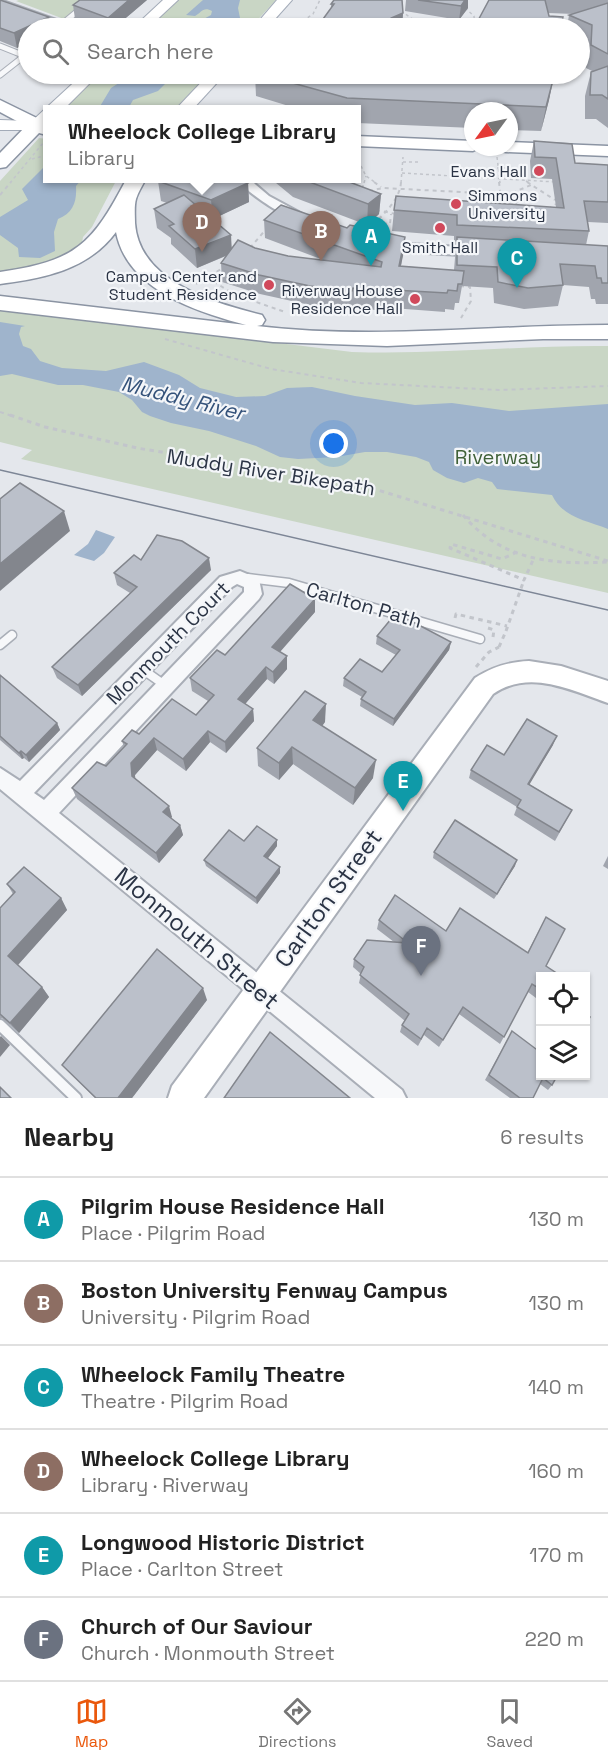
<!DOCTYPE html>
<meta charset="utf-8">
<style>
:root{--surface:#fff;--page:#f2f2f2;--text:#222;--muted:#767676;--line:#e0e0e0;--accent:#ea580c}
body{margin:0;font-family:"Space Grotesk",sans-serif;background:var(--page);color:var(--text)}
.controls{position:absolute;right:18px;bottom:18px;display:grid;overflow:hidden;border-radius:0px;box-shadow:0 2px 4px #0004}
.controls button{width:54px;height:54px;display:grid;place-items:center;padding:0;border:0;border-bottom:2px solid var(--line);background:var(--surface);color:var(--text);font:30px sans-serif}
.compass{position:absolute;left:464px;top:102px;width:54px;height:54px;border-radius:50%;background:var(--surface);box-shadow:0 2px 4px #0004;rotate:237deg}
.you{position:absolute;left:334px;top:444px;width:21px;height:21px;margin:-15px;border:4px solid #fff;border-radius:50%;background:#1a73e8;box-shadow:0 0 0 9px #1a73e833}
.badge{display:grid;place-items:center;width:39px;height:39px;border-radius:50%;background:var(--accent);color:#fff;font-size:20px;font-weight:700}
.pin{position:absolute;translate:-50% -50px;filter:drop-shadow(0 2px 3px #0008)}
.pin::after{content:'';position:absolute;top:32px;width:21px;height:18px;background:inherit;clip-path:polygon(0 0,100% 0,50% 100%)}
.popup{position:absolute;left:43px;top:105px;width:318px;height:78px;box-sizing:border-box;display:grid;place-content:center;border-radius:0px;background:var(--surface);filter:drop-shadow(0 2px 4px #0005);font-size:20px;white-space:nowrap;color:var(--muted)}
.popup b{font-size:22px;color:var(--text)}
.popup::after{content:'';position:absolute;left:50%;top:100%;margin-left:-12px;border:12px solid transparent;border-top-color:var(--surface)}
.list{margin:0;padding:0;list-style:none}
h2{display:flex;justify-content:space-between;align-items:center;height:78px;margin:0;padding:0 24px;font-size:26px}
h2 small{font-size:20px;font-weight:400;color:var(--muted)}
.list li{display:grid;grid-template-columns:39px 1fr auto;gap:18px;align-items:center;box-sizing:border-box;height:84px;padding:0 24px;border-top:2px solid var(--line)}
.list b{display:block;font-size:22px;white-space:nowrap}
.list p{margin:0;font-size:20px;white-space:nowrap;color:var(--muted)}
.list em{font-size:20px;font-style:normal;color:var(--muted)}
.icon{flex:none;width:33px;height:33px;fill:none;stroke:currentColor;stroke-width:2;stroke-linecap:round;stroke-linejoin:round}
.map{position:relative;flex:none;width:608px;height:1098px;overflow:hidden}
.search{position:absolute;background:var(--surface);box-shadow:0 2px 4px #0004;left:18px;right:18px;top:18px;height:66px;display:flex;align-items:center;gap:15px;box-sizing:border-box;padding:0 21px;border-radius:33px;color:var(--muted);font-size:22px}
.sheet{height:582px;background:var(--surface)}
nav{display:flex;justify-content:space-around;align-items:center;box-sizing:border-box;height:84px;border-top:2px solid var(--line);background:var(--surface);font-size:16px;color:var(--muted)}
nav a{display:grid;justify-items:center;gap:3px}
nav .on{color:var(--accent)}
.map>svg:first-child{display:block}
.green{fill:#c9d6c5}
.water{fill:#9fb4cc}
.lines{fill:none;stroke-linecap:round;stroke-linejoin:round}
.service-far2-casing{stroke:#a9aeb7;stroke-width:7}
.service-far1-casing{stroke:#a9aeb7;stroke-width:11}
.service-casing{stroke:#a9aeb7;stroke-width:14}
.minor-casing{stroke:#a9aeb7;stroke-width:4}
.secondary-casing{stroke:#a9aeb7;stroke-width:4}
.primary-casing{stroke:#a3abb8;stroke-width:2}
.trunk-casing{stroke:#8b94a3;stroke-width:3}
.path-far2{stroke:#c2c5cb;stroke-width:1.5;stroke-dasharray:3 3;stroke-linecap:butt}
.path-far1{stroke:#c2c5cb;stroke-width:2;stroke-dasharray:4 4;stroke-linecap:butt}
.path{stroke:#c2c5cb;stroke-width:3;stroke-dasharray:4.5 4.5;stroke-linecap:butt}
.service-far2{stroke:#f7f8fa;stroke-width:5}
.service-far1{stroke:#f7f8fa;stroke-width:8}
.service{stroke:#f7f8fa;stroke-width:10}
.minor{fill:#f7f8fa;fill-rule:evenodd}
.secondary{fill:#fff;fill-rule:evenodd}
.primary{fill:#fff;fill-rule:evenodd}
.trunk{fill:#fff;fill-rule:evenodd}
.tram{stroke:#7d8696;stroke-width:1.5}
.path-bridge{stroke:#c2c5cb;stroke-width:3;stroke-dasharray:4.5 4.5;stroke-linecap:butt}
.wall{fill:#a1a5ae}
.shaded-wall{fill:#83868d}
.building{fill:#bbc0ca;stroke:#83868d;stroke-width:1.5}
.poi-dot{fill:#d1495b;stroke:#f4f6f9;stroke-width:2}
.labels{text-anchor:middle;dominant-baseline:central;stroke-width:4.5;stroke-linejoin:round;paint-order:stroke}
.far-poi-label{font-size:16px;fill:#2b3445;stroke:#f4f6f9;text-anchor:end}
.park-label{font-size:20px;fill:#3f6138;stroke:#f4f6f9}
.street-label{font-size:20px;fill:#2b3445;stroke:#f4f6f9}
.water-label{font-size:21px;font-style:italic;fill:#34527a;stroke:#f4f6f9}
.near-street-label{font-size:24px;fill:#2b3445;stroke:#f4f6f9}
</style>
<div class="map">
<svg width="608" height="1098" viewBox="0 0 608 1098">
<rect width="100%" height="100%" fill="#e4e7ec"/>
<g class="green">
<polygon points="19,0 88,0 64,19 16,1"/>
<polygon points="175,0 276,0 250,28 144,28"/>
<polygon points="97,74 208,74 175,109 61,110"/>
<path d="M39 138 47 139V178L117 179 92 227 83 237 81 248C55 261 30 271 0 271V181Z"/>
<path d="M0 309 352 352C437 355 522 345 608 346V593L21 459 32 450 0 442Z"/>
</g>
<g class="water">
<path d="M203 0H240L238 8 240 18 221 28H187L211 15 212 11C203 6 201 13 195 16L186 15Z"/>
<polygon points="133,74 175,74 158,91 133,100 128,109 99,108 111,88"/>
<path d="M46 165H47V178L82 179 76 186C77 202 73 213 58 219L54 232 55 251 40 258 19 257 18 248 0 235V217L28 200 22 189Z"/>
<path d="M0 322 25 326 21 327 19 334 23 346 31 349 40 361 62 368 106 371 144 362 179 375 200 388 236 397 265 396 287 388 312 387 355 396 415 405 452 403 509 411 608 404V529C586 520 563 518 552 495L497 489 492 482 478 478 464 483 447 478 433 470 429 462 416 457 387 452H365L336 457 298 459 280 457 256 446 209 431 171 423 150 416 142 412 132 400 119 392 83 385H58L12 374 0 376Z"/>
<polygon points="96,530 115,537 104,553 94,561 74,555 88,544"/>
</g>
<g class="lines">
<defs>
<g id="service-far2">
<polyline points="61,25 91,0"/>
<polyline points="0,46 25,56"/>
<polyline points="0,75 28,53"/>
</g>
<g id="service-far1">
<polyline points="248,578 289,583 480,639"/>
<polyline points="0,645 12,635"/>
<polyline points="142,669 166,686"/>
</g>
<polyline id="service" points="0,1025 76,1098"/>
<g id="minor">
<polygon points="0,0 73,26 75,28 63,28 0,5"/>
<path d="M235 178H248L269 196 306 216 304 219C287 222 246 191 235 178Z"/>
<polygon points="381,239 409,244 478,248 484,252 478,256 409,252 377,246 375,243 377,240"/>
<path d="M240 571 259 579 262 594 259 599 59 813 402 1090 406 1098H375L0 789V768L20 781 220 577ZM237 584 244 587V592L44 800 34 793 232 587Z"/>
</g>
<path id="secondary" d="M529 661 561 666 608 681V703C570 690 530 669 493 694L204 1098H168L172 1086 475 678C492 667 508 662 529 661Z"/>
<g id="primary">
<polygon points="163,0 178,0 148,28 133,28"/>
<polygon points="277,0 292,0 267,28 253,28"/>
<polygon points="83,74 99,74 63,110 47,110 47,124 42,130 0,130 0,120 32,121"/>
<polygon points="209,74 225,74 192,110 175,110"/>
</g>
<g id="trunk">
<polygon points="0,100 47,123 47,135 39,133 6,167 0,168 0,153 26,126 0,112"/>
<polygon points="356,136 473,141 473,147 481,147 473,151 356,146"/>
<polygon points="509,142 608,146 608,156 506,152 500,151 497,147 509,147"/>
<path d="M127 178H146C143 185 138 192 136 199 134 206 135 216 135 223 139 282 214 303 262 315L265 320 262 325 257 326C373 340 491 325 608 325V339H543L387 346 273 342 0 310V296L246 325C197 312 127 290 116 232 88 270 44 278 0 284V272C76 261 92 245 127 178Z"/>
</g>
</defs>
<use href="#service-far2" class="service-far2-casing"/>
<use href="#service-far1" class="service-far1-casing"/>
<use href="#service" class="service-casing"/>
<use href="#minor" class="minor-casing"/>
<use href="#secondary" class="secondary-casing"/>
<use href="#primary" class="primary-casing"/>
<use href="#trunk" class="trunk-casing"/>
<g class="path-far2">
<polyline points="465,8 474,16 475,28"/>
<polyline points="401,11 414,20 424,23"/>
<polyline points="293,28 313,14 320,0"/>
<polyline points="413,28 443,22 472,28"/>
<polyline points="497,157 500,183"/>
<polyline points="32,159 47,155"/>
<polyline points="403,162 418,162"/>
<polyline points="361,166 366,176 376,183"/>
<polyline points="497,168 510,168"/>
<polyline points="402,173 556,182"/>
<polyline points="526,181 530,183"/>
<polyline points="10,183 43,143"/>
<polyline points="364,183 366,176"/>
<polyline points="401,183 403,157"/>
</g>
<g class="path-far1">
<polyline points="374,182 381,187"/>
<polyline points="499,182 502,207"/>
<polyline points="527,182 555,200"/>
<polyline points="553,182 556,182"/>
<polyline points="362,189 364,182"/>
<polyline points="369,191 383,188 500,194"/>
<polyline points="500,193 522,206"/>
<polyline points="0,195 11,182"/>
<polyline points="505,196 531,185"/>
<polyline points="548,209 556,204"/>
<polyline points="376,210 396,214"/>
<polyline points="375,223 390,224 391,214"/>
<path d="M367 230C380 218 400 201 401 182"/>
<polyline points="250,248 267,228"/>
<polyline points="207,277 233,294 285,312"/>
<polyline points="196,284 223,268"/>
<polyline points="460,286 470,287 471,301 461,318"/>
<polyline points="165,339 271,369 361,383 499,390 608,386"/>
<polyline points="0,412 15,417"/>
</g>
<g class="path">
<polyline points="10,415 45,427 137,448 368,487 608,561"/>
<path d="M463 515C501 560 551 565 607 562"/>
<polyline points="517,552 502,559 451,544 450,548 524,580 534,558"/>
<polyline points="455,618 456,614 507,626"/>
<polyline points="488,628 494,630 493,637"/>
<polyline points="499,647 506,631"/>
<polyline points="476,667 489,652 499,647"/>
</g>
<use href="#service-far2" class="service-far2"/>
<use href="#service-far1" class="service-far1"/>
<use href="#service" class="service"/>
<use href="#minor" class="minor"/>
<use href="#secondary" class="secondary"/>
<use href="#primary" class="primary"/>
<use href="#trunk" class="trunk"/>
<polyline class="tram" points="0,470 608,610"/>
<polyline class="path-bridge" points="506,631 524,580"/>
</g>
<g class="wall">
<polygon points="0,0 49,17 51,28 28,28 28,42 17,48 0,41"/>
<polygon points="147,0 114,28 102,28 75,19 73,5"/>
<polygon points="406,0 468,0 468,8 459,20 405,11"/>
<polygon points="489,0 608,0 608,128 596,119 585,119 585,96 591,72 592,71 586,68 587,48 579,45 579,28 567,28 569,15 574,14 548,13 549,16"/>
<polygon points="331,4 403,13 402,27 397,28 318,28 318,26 331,9"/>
<polygon points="255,74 553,74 549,100 541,131 509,130 509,111 473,111 473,128 357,123 357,110 302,110 256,96"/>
<polygon points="534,141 575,163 608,165 608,223 588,222 589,231 586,245 608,246 608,304 596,304 595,299 591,299 589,287 563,285 558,306 524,309 494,303 493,288 462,286 459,303 455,303 454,310 445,309 445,312 392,308 391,312 352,307 351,310 310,305 260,294 222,282 221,263 226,256 197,268 171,244 171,238 157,228 154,209 167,203 161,201 158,181 248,183 249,202 213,219 232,248 255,248 288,256 326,261 265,238 264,220 347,228 405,237 401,266 454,270 456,246 454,246 454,236 392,231 394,210 556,207 552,179 531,178 530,161"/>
<polygon points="270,178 339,178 381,194 379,214 367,225 293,197"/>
<polygon points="141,560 211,570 82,696 57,678 52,667 130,593 117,585 114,573"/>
<polygon points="315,612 279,652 287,669 274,684 267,679 245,704 253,709 254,721 226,753 210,742 186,771 157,750 135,775 135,778 172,817 171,818 180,825 183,835 159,863 77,799 72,788 106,766 124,747 122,741 196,715 208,701 192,691 190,678 225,655"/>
<polygon points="377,636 451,642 449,650 393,726 360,706 361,699 362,697 343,686 344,678 382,672 396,655 376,644"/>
<polygon points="0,675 57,723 60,730 29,762 24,758 22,759 0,740"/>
<polygon points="325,722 322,726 373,778 353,805 293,764 279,780 258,766 257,748"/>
<polygon points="553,745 529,784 572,810 555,841 514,815 517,807 469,778 471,770 504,755"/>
<polygon points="277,840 277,846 268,858 280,867 280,873 257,904 206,866 204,860 244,841"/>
<polygon points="434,852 515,866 494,899 433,858"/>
<polygon points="608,856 608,869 603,866"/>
<polygon points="7,884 61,898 67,910 18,965 42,987 49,997 19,1033 2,1018 0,1019 0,908 13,894"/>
<polygon points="546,917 540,976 540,1001 528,992 500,1044 459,1014 439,1047 424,1035 418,1046 400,1032 402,1025 405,1021 359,983 361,974 353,967 354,959 394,942 377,929 379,920 446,931 527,953"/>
<polygon points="207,1000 132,1098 95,1098 62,1065"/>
<polygon points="512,1031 552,1085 548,1090 540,1084 533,1098 510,1098 485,1080"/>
</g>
<g class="shaded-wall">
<polygon points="129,0 147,0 114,28 110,28 108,18"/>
<polygon points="465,0 468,0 468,8 459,20 461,6"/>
<polygon points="403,13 402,27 397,28 384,28 391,18"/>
<polygon points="49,17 51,28 28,28 28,42 17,48 14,33"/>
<polygon points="554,76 549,100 541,131 546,107"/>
<polygon points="248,183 249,202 213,219 211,200"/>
<polygon points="381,194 379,214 367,225 368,204"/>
<polygon points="231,235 232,253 197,268 195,249"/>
<polygon points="405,237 403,256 397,284 399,266"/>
<polygon points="64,511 70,531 0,591 0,564"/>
<polygon points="209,558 211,570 82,696 78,685"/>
<polygon points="315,599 315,612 273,660 272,647"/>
<polygon points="451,642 449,650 393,726 394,719"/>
<polygon points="287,656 287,669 274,684 273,672"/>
<polygon points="266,667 267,679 239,711 238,699"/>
<polygon points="326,704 325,722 313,738 313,720"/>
<polygon points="253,709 254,721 226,753 225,742"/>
<polygon points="57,723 60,730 29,762 26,755"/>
<polygon points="208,731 210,742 186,771 183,759"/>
<polygon points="557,736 553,745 525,792 528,784"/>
<polygon points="154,738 157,750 135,775 136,787 132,776 131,763"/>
<polygon points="292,747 293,764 279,780 279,763"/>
<polygon points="21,751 24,758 22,759 19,753"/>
<polygon points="376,760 373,778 353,805 355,788"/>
<polygon points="169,806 172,817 166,823 163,812"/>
<polygon points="180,825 183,835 159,863 156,853"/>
<polygon points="277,840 277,846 265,862 264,856"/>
<polygon points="517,860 515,866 494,899 497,894"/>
<polygon points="280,867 280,873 257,904 256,898"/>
<polygon points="61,898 67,910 16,967 8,956"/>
<polygon points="42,987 49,997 19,1033 10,1023"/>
<polygon points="203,988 207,1000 132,1098 118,1098"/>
<polygon points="1,1036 10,1045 0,1057 0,1037"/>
</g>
<g class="building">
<polygon points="0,0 49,17 14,33 0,28"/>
<polygon points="80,0 129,0 108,18 73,5"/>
<polygon points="334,0 402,0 403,13 391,18 384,28 335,28 318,26 334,4 331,4"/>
<polygon points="418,0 465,0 461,6"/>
<polygon points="489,0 545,0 549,16 563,17 561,28 474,28"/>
<polygon points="608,3 608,54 591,45 592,25 569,15"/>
<polygon points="608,66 608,99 602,95 590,95 591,72"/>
<polygon points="260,74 553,74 552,76 554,76 546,107 347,98"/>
<polygon points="534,141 572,144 575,163 608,165 608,202 584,201 589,231 457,225 457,215 394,210 396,196 564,208 556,158 535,157"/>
<polygon points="160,178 243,178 248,183 211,200 158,181"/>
<polygon points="299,178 339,178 381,194 368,204"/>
<polygon points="184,195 231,235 195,249 169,226 174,224 154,209"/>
<polygon points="281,205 347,228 350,225 405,237 399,266 464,271 462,284 458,284 457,291 448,290 447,293 394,290 393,293 353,288 352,291 310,286 259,275 221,263 238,240 255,248 288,256 381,267 382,262 264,220"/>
<polygon points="457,237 608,246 608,283 602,283 601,278 597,278 595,266 560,264 563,285 528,288 498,282 497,267 457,265"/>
<polygon points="20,483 64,511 0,564 0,499"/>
<polygon points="157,535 182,541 209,558 78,685 52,667 137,587 114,573 134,555 141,560"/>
<polygon points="290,584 315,599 272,647 287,656 273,672 266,667 238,699 253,709 225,742 208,731 183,759 154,738 131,763 132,776 169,806 163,812 180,825 156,853 72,788 97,762 106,766 127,744 122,741 132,730 139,734 172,699 196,715 214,695 190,678 217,650 225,655"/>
<polygon points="396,613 451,642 394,719 361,699 366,692 344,678 360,659 382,672 400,650 377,636"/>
<polygon points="0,675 57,723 26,755 21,751 19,753 0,736"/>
<polygon points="305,691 326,704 313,720 376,760 355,788 292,747 279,763 257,748"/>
<polygon points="527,719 557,736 528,784 572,810 559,832 517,807 521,800 471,770 487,745 504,755"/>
<polygon points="455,820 517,860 497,894 434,852"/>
<polygon points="257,826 277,840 264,856 280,867 256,898 204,860 229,830 244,841"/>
<polygon points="24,867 61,898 8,956 42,987 10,1023 0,1014 0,908 15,892 7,884"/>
<polygon points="395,895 446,931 460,908 528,953 546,917 565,929 546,966 558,974 557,976 540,976 540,989 532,984 504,1037 463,1007 443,1040 427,1028 421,1039 402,1025 409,1014 360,975 364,967 354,959 367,940 408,943 379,920"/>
<polygon points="157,949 203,988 118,1098 96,1098 62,1065"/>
<polygon points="585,1013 590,1017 585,1027"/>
<polygon points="512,1031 540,1052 540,1076 557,1076 552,1085 543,1078 533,1098 520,1098 489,1075"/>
<polygon points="270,1032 350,1098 224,1098"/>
<polygon points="0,1087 11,1098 0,1098"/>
</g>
<g class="poi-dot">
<circle cx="539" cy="171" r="6"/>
<circle cx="456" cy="204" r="6"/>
<circle cx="440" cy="228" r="6"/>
<circle cx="269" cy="285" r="6"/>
<circle cx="415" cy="299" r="6"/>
</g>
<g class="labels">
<g class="far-poi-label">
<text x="527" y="171">Evans Hall</text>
<text x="468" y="195" text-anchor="start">Simmons<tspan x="468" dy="18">University</tspan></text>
<text x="440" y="247" text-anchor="middle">Smith Hall</text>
<text x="257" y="276">Campus Center and<tspan x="257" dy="18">Student Residence</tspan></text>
<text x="403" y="290">Riverway House<tspan x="403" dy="18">Residence Hall</tspan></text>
</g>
<g class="park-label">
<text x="498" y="457">Riverway</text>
</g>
<g class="street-label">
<text transform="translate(271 472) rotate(9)">Muddy River Bikepath</text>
<text transform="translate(364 605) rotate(16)">Carlton Path</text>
<text transform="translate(168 643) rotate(-45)">Monmouth Court</text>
</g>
<g class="water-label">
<text transform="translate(183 398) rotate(14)">Muddy River</text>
</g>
<g class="near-street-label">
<text transform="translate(328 898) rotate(-54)">Carlton Street</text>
<text transform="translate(197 938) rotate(40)">Monmouth Street</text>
</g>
</g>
</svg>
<div class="controls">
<button><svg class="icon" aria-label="locate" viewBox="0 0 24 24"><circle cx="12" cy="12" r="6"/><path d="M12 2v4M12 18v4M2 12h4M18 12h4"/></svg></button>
<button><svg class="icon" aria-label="layers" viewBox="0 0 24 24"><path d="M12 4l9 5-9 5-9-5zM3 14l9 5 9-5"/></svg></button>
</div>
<svg class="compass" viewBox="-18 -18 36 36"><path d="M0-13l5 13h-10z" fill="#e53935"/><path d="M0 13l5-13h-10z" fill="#767676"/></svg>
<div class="you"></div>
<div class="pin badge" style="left:371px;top:266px;background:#0f9aa8">A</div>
<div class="pin badge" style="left:321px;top:261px;background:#8d6e63">B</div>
<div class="pin badge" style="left:517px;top:288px;background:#0f9aa8">C</div>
<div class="pin badge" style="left:202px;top:252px;background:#8d6e63">D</div>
<div class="popup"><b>Wheelock College Library</b>Library</div>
<div class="pin badge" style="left:403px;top:811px;background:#0f9aa8">E</div>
<div class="pin badge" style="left:421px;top:976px;background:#6b7280">F</div>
<div class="search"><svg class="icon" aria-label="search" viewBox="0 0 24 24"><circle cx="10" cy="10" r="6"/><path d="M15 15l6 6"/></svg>Search here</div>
</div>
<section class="sheet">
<h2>Nearby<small>6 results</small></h2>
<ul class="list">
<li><span class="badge" style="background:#0f9aa8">A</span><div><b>Pilgrim House Residence Hall</b><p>Place · Pilgrim Road</p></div><em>130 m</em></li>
<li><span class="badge" style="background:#8d6e63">B</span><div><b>Boston University Fenway Campus</b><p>University · Pilgrim Road</p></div><em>130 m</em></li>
<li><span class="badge" style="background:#0f9aa8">C</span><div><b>Wheelock Family Theatre</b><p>Theatre · Pilgrim Road</p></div><em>140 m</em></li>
<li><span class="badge" style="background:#8d6e63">D</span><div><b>Wheelock College Library</b><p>Library · Riverway</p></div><em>160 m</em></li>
<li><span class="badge" style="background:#0f9aa8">E</span><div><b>Longwood Historic District</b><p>Place · Carlton Street</p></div><em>170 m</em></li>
<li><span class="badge" style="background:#6b7280">F</span><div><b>Church of Our Saviour</b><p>Church · Monmouth Street</p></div><em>220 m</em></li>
</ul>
</section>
<nav>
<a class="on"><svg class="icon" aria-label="map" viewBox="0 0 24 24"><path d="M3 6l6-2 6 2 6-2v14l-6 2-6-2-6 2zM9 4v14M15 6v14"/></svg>Map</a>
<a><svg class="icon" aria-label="directions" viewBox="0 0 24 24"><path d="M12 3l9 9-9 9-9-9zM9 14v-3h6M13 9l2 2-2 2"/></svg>Directions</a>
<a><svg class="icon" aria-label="saved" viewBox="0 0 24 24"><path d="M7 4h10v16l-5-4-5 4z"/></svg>Saved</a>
</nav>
